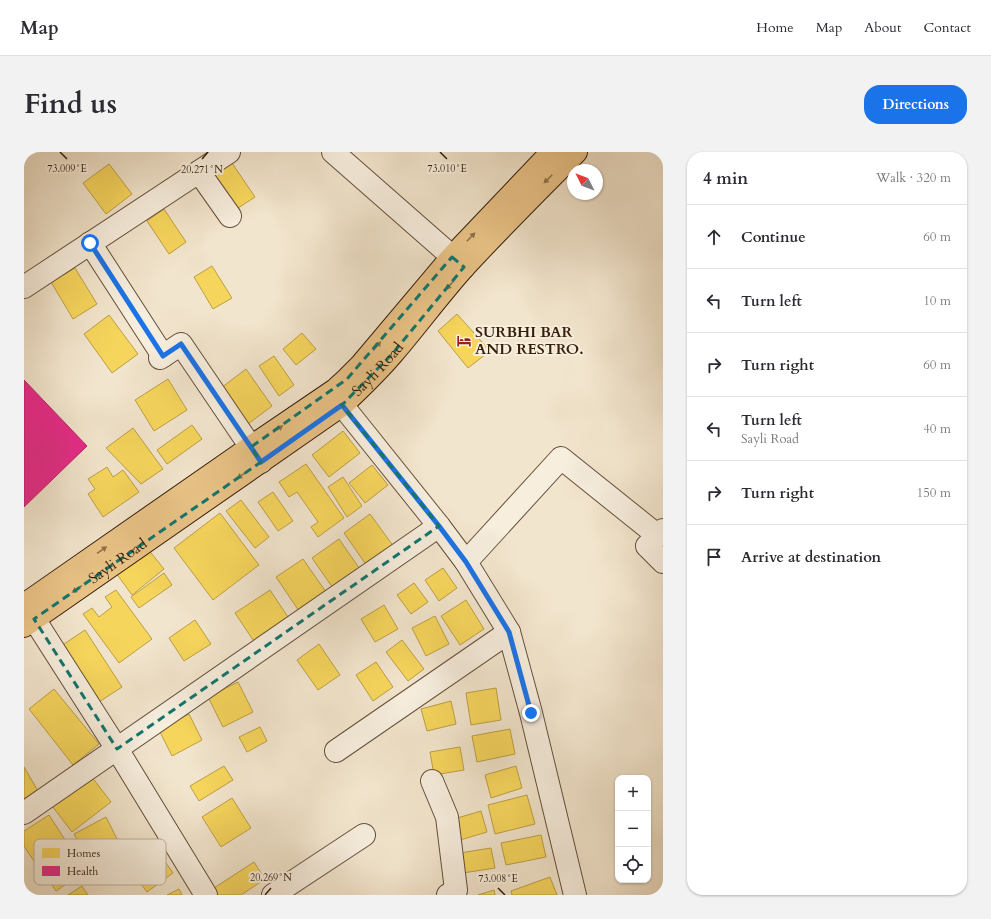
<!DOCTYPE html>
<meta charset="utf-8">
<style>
:root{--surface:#fff;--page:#f2f2f3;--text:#2b2b33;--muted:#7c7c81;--line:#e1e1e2;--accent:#1a73e8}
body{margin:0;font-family:Cardo,serif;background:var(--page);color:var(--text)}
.controls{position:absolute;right:12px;bottom:12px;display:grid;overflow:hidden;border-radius:8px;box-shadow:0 1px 3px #0004}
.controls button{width:36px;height:36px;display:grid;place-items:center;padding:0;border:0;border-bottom:1px solid var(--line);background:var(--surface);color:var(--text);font:20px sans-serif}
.compass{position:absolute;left:543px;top:12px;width:36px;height:36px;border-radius:50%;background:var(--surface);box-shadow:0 1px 3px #0004;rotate:312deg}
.stop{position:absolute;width:12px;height:12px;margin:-9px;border:3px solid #1a73e8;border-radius:50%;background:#fff}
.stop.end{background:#1a73e8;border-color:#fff;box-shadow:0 1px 4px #0008}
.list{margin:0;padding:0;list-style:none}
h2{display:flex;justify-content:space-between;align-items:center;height:52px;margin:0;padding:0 16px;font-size:17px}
h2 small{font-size:13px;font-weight:400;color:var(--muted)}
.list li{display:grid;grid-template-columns:26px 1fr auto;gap:12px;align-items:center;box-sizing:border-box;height:64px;padding:0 16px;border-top:1px solid var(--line)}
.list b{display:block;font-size:15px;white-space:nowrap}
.list p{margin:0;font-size:13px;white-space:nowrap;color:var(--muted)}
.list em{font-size:13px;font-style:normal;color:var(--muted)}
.icon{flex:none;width:22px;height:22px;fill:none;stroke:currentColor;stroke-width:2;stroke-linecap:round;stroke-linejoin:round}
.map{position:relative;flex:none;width:639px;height:743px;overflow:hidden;border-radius:16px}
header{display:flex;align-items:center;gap:24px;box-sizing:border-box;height:56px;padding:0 20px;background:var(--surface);border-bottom:1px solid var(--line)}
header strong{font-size:19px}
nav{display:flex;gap:22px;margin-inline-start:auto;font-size:14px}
.intro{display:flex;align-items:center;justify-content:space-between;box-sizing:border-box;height:96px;padding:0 24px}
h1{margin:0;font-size:28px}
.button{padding:10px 18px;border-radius:16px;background:var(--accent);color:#fff;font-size:14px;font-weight:700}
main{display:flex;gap:24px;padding:0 24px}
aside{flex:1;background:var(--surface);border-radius:16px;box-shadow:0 1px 3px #0004}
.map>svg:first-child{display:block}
.homes{fill:#f6d55c;stroke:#bc9e43}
.health{fill:#e7298a;stroke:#b22564}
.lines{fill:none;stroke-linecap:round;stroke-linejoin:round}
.minor-casing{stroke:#644f3b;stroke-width:24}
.major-casing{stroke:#351d0a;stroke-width:24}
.minor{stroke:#f7eede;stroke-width:22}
.major{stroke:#e9c286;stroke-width:22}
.oneway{fill:#8f7048}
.route{stroke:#1a73e8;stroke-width:5}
.marked{fill:none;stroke:#0f766e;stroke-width:3;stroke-dasharray:8 5;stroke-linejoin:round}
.ticks{fill:none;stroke:#351d0a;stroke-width:1.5}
.labels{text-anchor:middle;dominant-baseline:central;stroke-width:4;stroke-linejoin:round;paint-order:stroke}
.poi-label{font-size:15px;font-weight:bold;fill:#351d0a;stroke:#f7eede;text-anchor:start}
.street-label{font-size:15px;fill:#351d0a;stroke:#f7eede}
.key{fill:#f7eede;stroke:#bdaf9e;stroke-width:1}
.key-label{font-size:11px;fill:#351d0a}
.ticks-label{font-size:10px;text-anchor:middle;fill:#351d0a;stroke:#f7eede;stroke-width:4;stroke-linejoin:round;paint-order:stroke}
</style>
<header>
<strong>Map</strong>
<nav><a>Home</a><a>Map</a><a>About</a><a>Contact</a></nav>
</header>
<div class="intro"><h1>Find us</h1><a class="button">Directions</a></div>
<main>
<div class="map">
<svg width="639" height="743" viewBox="0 0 639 743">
<rect width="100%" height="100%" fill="#f2e5cd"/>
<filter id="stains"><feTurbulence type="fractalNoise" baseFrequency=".005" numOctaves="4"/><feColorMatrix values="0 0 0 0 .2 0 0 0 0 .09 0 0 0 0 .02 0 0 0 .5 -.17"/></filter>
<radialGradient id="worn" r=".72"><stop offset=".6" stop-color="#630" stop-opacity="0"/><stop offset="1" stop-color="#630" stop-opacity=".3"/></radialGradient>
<g class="homes">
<polygon points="208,11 231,45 208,60 185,26"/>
<polygon points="85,12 108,42 82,62 59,31"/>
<polygon points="140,57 162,90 145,102 123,69"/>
<polygon points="188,114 208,146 189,157 170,125"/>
<polygon points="51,116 73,152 49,167 27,130"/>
<polygon points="433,162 466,199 444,216 414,179"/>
<polygon points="85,163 114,202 88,221 60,182"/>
<polygon points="278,181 292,197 272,213 259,197"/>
<polygon points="250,204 270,233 255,244 235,214"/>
<polygon points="222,217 248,254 224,272 197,236"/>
<polygon points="144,227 163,258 130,279 111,248"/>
<polygon points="168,273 178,287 143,312 133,298"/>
<polygon points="109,276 139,317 117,332 82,296"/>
<polygon points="319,279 336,301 305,325 288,303"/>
<polygon points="282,312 320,366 294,385 287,375 294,370 273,340 265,345 255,330"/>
<polygon points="348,313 364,333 341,351 325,331"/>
<polygon points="83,315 89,325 99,318 115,340 79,365 64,342 71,337 64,327"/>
<polygon points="319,325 338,354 323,365 304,335"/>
<polygon points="249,340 269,369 254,379 234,350"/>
<polygon points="217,348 245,385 231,396 202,359"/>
<polygon points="196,361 235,413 189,448 150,396"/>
<polygon points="346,362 370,395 343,414 320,381"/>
<polygon points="315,387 338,420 311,439 288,406"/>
<polygon points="123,396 140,417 108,443 92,421"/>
<polygon points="279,407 302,440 275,459 252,425"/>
<polygon points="419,416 433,436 415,449 401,428"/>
<polygon points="140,421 148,433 115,456 107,445"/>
<polygon points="390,431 404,450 387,462 373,443"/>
<polygon points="92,438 128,487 95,511 59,462 68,456 75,465 88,455 81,445"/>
<polygon points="246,438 266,468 231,491 211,461"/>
<polygon points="442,448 460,477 436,493 417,464"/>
<polygon points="360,453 374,477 351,490 337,467"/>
<polygon points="411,464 425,492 402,504 388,476"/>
<polygon points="171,468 187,492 160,509 145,486"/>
<polygon points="61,478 98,535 75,550 37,494"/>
<polygon points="378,488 400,517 384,529 362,500"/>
<polygon points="295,492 316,523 294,538 273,508"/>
<polygon points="352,510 369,535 349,549 332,523"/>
<polygon points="214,530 229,560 199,575 184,545"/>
<polygon points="472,536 477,568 447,573 442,541"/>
<polygon points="30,537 75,592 49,613 5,557"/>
<polygon points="427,549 432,572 403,579 397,557"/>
<polygon points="165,562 178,588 148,604 135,578"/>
<polygon points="236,575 243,589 223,600 215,585"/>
<polygon points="486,577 491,602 453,610 448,584"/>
<polygon points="436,595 440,618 410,623 406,600"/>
<polygon points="200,614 209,628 175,649 166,634"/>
<polygon points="492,614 498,636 467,646 461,623"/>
<polygon points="0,615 14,639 0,647"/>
<polygon points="64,620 87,650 48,680 25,650"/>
<polygon points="503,643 511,672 471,682 464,653"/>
<polygon points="208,646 227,676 197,695 178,665"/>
<polygon points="457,659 463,680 436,688 430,667"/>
<polygon points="25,663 47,697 15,717 0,694 0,679"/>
<polygon points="82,665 98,697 66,713 50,682"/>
<polygon points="517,683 522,705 482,713 477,691"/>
<polygon points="126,688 149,721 123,740 99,707"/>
<polygon points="467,696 471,716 439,721 436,701"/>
<polygon points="46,706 57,722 32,739 21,723"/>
<polygon points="230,710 241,727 217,743 191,743 187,738"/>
<polygon points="526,725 533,743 488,743 487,739"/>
<polygon points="58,734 64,743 44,743"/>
<polygon points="155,737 158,743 143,743"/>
<polygon points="470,738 471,743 454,743"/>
</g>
<polygon class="health" points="0,228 63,294 0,355"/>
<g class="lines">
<defs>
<g id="minor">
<polyline points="309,0 440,115"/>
<polyline points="175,20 206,64"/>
<polyline points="66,91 139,204"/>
<polyline points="0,135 205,0"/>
<polyline points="136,206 157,192 237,310"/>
<polyline points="318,253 415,374 442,410 485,480 507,561 551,743"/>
<polyline points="639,378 623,394 639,410"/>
<polyline points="442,410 537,306 633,383"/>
<polyline points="10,467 93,597 182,743"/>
<polyline points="312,599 485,480"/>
<polyline points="408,629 423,665 432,738 424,743"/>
<polyline points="0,661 415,374"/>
<polyline points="249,743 340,683"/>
</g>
<g id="major">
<polyline points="0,453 227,295 311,238 323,227 337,213 428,105 528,0"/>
<path id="s1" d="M0 474 318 253C335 237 353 220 369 201 393 173 415 143 440 115 476 76 514 38 552 0"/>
</g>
</defs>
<use href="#minor" class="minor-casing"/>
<use href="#major" class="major-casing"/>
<use href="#minor" class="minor"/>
<use href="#major" class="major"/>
</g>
<defs><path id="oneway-solid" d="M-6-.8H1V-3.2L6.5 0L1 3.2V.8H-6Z"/></defs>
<g class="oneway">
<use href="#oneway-solid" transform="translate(524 27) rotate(135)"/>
<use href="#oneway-solid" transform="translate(447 85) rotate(-46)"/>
<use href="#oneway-solid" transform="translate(426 133) rotate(131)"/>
<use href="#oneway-solid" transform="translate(353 194) rotate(-50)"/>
<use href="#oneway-solid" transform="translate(254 277) rotate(-34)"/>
<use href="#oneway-solid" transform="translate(218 323) rotate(145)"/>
<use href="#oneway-solid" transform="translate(78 398) rotate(-35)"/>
<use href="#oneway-solid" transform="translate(53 437) rotate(145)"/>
</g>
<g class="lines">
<polyline class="route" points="66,91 139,204 157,192 237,310 318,253 415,374 442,410 485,480 507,561"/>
</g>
<path class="marked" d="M428 105 440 115 369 201 318 253 415 374 93 597 10 467 237 310 227 295 323 227Z"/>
<path class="ticks" d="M36 0 43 7M416 0 423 7M178 7 184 0M474 736 481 743M241 743 247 736"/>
<defs>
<symbol id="hotel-bare" viewBox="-9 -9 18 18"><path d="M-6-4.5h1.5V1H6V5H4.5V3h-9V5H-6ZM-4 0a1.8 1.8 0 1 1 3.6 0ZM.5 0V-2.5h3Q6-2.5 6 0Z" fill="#8f2418" stroke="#f7eede" stroke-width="2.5" paint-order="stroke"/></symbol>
</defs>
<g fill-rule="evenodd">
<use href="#hotel-bare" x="430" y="179" width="20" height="20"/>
</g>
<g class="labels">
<g class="poi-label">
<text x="451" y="180">SURBHI BAR<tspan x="451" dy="17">AND RESTRO.</tspan></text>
</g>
<g class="street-label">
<text stroke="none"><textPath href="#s1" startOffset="438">Sayli Road</textPath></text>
<text stroke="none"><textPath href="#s1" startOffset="114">Sayli Road</textPath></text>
</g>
</g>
<rect x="10" y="687" width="132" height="46" rx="6" class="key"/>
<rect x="18" y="696" width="18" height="10" fill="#f6d55c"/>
<rect x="18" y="714" width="18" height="10" fill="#e7298a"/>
<g class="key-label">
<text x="43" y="705">Homes</text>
<text x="43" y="723">Health</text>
</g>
<g class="ticks-label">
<text x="43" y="20">73.009°E</text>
<text x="423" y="20">73.010°E</text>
<text x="178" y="21">20.271°N</text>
<text x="247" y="729">20.269°N</text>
<text x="474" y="730">73.008°E</text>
</g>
<rect width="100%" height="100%" filter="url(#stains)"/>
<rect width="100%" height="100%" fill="url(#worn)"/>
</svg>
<div class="controls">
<button>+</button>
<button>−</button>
<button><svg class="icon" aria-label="locate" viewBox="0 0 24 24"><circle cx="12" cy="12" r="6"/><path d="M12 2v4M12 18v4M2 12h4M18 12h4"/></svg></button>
</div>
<svg class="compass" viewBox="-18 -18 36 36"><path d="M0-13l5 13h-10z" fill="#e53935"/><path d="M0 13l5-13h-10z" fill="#7c7c81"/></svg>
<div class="stop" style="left:66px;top:91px"></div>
<div class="stop end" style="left:507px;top:561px"></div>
</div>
<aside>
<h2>4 min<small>Walk · 320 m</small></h2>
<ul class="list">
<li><svg class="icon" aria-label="ahead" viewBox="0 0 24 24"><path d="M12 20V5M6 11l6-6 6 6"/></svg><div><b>Continue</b></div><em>60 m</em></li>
<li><svg class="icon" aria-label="left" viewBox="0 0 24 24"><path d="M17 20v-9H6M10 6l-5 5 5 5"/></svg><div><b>Turn left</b></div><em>10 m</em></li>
<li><svg class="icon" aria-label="right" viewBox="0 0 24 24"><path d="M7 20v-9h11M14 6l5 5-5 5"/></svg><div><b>Turn right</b></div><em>60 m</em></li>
<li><svg class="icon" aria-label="left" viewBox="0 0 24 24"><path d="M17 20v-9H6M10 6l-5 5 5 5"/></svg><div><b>Turn left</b><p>Sayli Road</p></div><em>40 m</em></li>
<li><svg class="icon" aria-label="right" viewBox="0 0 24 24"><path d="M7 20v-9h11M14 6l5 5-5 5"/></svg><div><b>Turn right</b></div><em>150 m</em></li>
<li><svg class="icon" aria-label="arrive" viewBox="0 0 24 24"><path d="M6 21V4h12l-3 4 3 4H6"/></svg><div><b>Arrive at destination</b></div></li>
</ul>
</aside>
</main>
